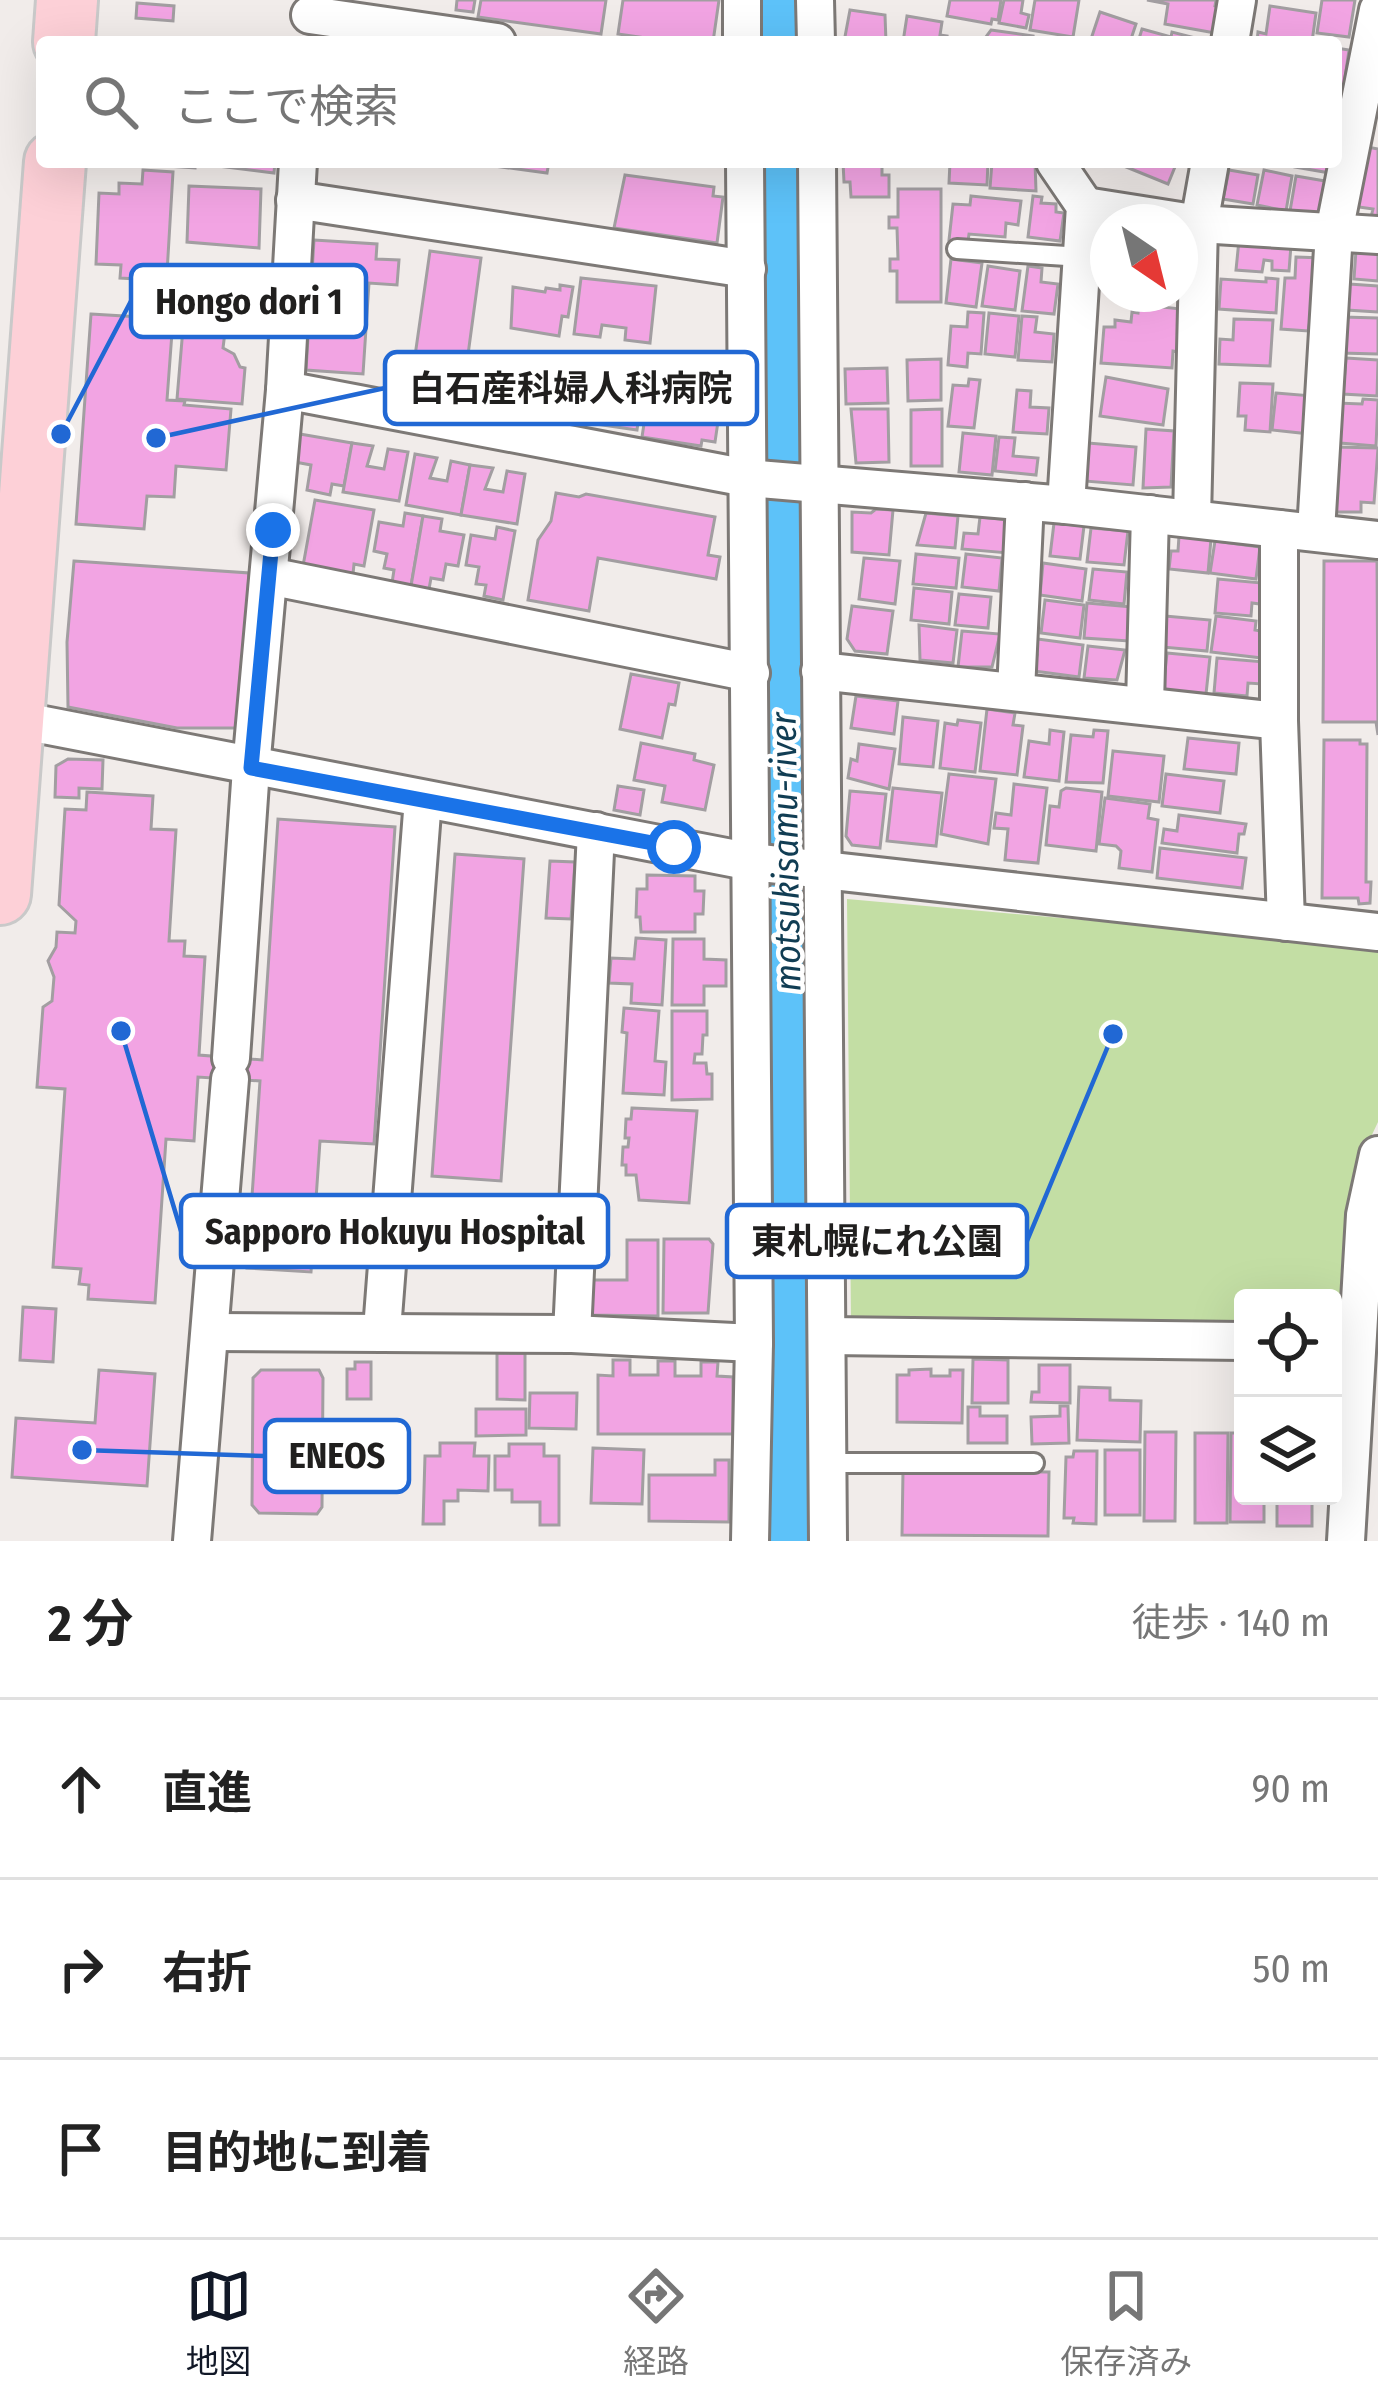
<!DOCTYPE html>
<html lang="ja">
<meta charset="utf-8">
<style>
:root{--surface:#fff;--page:#f2f2f2;--text:#222;--muted:#767676;--line:#e0e0e0;--accent:#111827}
body{margin:0;font-family:"Fira Sans Condensed","Noto Sans JP",sans-serif;background:var(--page);color:var(--text)}
.controls{position:absolute;right:36px;bottom:36px;display:grid;overflow:hidden;border-radius:12px;box-shadow:0 12px 48px #0002}
.controls button{width:108px;height:108px;display:grid;place-items:center;padding:0;border:0;border-bottom:3px solid var(--line);background:var(--surface);color:var(--text);font:60px sans-serif}
.compass{position:absolute;left:1090px;top:204px;width:108px;height:108px;border-radius:50%;background:var(--surface);box-shadow:0 12px 48px #0002;rotate:145deg}
.stop{position:absolute;width:36px;height:36px;margin:-27px;border:9px solid #1a73e8;border-radius:50%;background:#fff}
.stop.end{background:#1a73e8;border-color:#fff;box-shadow:0 3px 12px #0008}
.list{margin:0;padding:0;list-style:none}
h2{display:flex;justify-content:space-between;align-items:center;height:156px;margin:0;padding:0 48px;font-size:51px}
h2 small{font-size:39px;font-weight:400;color:var(--muted)}
.list li{display:grid;grid-template-columns:78px 1fr auto;gap:36px;align-items:center;box-sizing:border-box;height:180px;padding:0 48px;border-top:3px solid var(--line)}
.list b{display:block;font-size:45px;white-space:nowrap}
.list em{font-size:39px;font-style:normal;color:var(--muted)}
.icon{flex:none;width:66px;height:66px;fill:none;stroke:currentColor;stroke-width:2;stroke-linecap:round;stroke-linejoin:round}
.map{position:relative;flex:none;width:1378px;height:1541px;overflow:hidden}
.search{position:absolute;background:var(--surface);box-shadow:0 12px 48px #0002;left:36px;right:36px;top:36px;height:132px;display:flex;align-items:center;gap:30px;box-sizing:border-box;padding:0 42px;border-radius:12px;color:var(--muted);font-size:45px}
.sheet{height:696px;background:var(--surface)}
nav{display:flex;justify-content:space-around;align-items:center;box-sizing:border-box;height:168px;border-top:3px solid var(--line);background:var(--surface);font-size:33px;color:var(--muted)}
nav a{display:grid;justify-items:center;gap:6px}
nav .on{color:var(--accent)}
.map>svg:first-child{display:block}
.green{fill:#c3dea4}
.lines{fill:none;stroke-linecap:round;stroke-linejoin:round}
.river{stroke:#5dc2f9;stroke-width:57}
.building{fill:#f2a4e3;stroke:#a29ea1;stroke-width:3}
.lane-casing{stroke:#7d7976;stroke-width:24}
.street-casing{stroke:#7d7976;stroke-width:42}
.primary-casing{stroke:#c9c9c9;stroke-width:66}
.lane{stroke:#fff;stroke-width:18}
.street{stroke:#fff;stroke-width:36}
.primary{stroke:#fdd0d7;stroke-width:60}
.route{stroke:#1a73e8;stroke-width:15}
.labels{text-anchor:middle;dominant-baseline:central;stroke-width:9;stroke-linejoin:round;paint-order:stroke}
.water-label{font-size:36px;font-style:italic;fill:#113d53;stroke:#fff}
.leader{fill:none;stroke:#2168d4;stroke-width:4.5}
.callout-dot{fill:#2168d4;stroke:#fff;stroke-width:4.5}
.callout{fill:#fff;stroke:#2168d4;stroke-width:4.5}
.callout-label{font-size:36px;text-anchor:middle;font-weight:bold;fill:#201f1e}
</style>
<div class="map">
<svg width="1378" height="1541" viewBox="0 0 1378 1541">
<rect width="100%" height="100%" fill="#f1ecea"/>
<polygon class="green" points="847,899 1378,946 1378,1122 1352,1177 1342,1293 1333,1304 1333,1298 1243,1298 1243,1322 851,1322"/>
<g class="lines">
<g class="river">
<polyline points="777,0 778,42"/>
<polyline points="779,162 792,1541"/>
</g>
</g>
<g class="building">
<polygon points="457,0 475,0 473,12 456,10"/>
<polygon points="481,0 606,0 601,34 478,17"/>
<polygon points="623,0 719,0 713,42 674,42 618,34"/>
<polygon points="950,0 1001,0 998,20 992,19 991,24 947,16"/>
<polygon points="1004,0 1023,0 1021,13 1029,15 1026,28 999,23"/>
<polygon points="1035,0 1079,0 1073,37 1030,30"/>
<polygon points="1147,0 1216,0 1215,6 1219,7 1215,33 1165,24 1168,4"/>
<polygon points="1322,0 1355,0 1349,37 1317,33"/>
<polygon points="137,3 174,6 173,21 136,18"/>
<polygon points="1270,6 1316,13 1312,42 1257,42 1258,32 1266,34"/>
<polygon points="850,10 885,15 886,42 844,42"/>
<polygon points="1100,12 1136,24 1130,42 1090,42"/>
<polygon points="907,16 942,22 940,35 947,36 946,42 903,42"/>
<polygon points="1142,29 1171,37 1172,32 1203,40 1138,42"/>
<polygon points="991,30 1033,36 1032,42 969,42 969,39 983,41"/>
<polygon points="1336,48 1349,50 1344,85 1336,84"/>
<polygon points="1362,146 1378,149 1378,218 1371,217 1373,209 1352,206"/>
<polygon points="106,162 195,162 195,168"/>
<polygon points="209,162 275,162 274,173 209,165"/>
<polygon points="495,162 549,162 547,173 494,166"/>
<polygon points="843,162 889,162 889,166 882,166 882,175 889,175 889,197 851,197 850,182 844,182"/>
<polygon points="950,162 988,162 987,185 949,183"/>
<polygon points="992,162 1035,162 1036,191 990,188"/>
<polygon points="1114,162 1193,162 1191,168 1177,162 1168,184"/>
<polygon points="1296,162 1336,162 1330,173 1295,167"/>
<polygon points="143,170 173,172 167,273 155,272 154,280 120,278 121,265 96,264 99,193 119,194 119,183 142,184"/>
<polygon points="1229,170 1258,175 1253,204 1223,199"/>
<polygon points="1264,170 1292,176 1286,211 1257,205"/>
<polygon points="625,175 714,187 713,196 723,197 717,243 614,228"/>
<polygon points="1296,176 1325,181 1323,190 1332,192 1327,217 1290,211"/>
<polygon points="189,186 261,189 259,248 187,242"/>
<polygon points="898,189 941,189 941,302 897,302 897,271 890,271 890,259 898,259 897,228 889,228 889,217 898,217"/>
<polygon points="971,196 1021,201 1018,225 1006,223 1005,237 969,234 968,241 949,240 953,204 970,205"/>
<polygon points="1033,196 1042,197 1041,203 1056,204 1056,212 1064,213 1060,241 1028,237"/>
<polygon points="314,240 377,244 376,259 399,260 397,285 369,283 363,374 306,370"/>
<polygon points="1239,240 1291,245 1289,271 1272,270 1272,261 1264,260 1262,272 1236,270"/>
<polygon points="1356,250 1378,251 1378,281 1354,279"/>
<polygon points="430,251 481,258 465,377 413,370"/>
<polygon points="1296,257 1322,258 1308,331 1281,329 1285,278 1295,278"/>
<polygon points="951,259 982,263 976,307 946,303"/>
<polygon points="988,266 1020,271 1015,310 982,306"/>
<polygon points="1028,266 1042,268 1041,282 1058,284 1054,314 1022,311"/>
<polygon points="581,278 656,286 650,343 625,340 626,328 602,325 600,337 574,334"/>
<polygon points="1266,278 1278,279 1276,313 1219,309 1221,279 1266,282"/>
<polygon points="1349,284 1378,286 1378,312 1347,310"/>
<polygon points="560,285 573,287 568,317 562,316 559,336 511,328 513,287 545,292 546,288 560,290"/>
<polygon points="1140,294 1164,295 1162,307 1181,309 1178,352 1173,351 1172,368 1101,363 1104,327 1115,327 1115,320 1131,322 1132,312 1138,313"/>
<polygon points="968,312 984,313 981,354 968,353 967,367 948,365 951,326 967,327"/>
<polygon points="989,313 1019,316 1015,357 985,354"/>
<polygon points="91,314 173,319 167,400 185,401 184,405 231,409 226,470 176,466 174,497 147,496 144,529 76,524"/>
<polygon points="1022,316 1037,317 1035,332 1054,334 1052,362 1018,360"/>
<polygon points="1343,317 1378,318 1378,354 1341,353"/>
<polygon points="1234,319 1273,320 1270,366 1219,364 1220,339 1233,340"/>
<polygon points="183,328 225,332 223,348 234,354 240,367 245,368 242,404 177,399"/>
<polygon points="654,358 721,367 720,373 725,374 715,442 702,440 701,446 642,437"/>
<polygon points="1346,358 1378,360 1377,396 1343,394"/>
<polygon points="941,359 941,400 908,401 907,360"/>
<polygon points="887,368 888,403 846,404 845,369"/>
<polygon points="1106,377 1168,389 1163,425 1100,416"/>
<polygon points="969,379 980,380 974,428 948,426 953,385 968,386"/>
<polygon points="1240,383 1273,384 1270,432 1245,430 1246,416 1238,416"/>
<polygon points="580,386 642,394 637,430 575,421"/>
<polygon points="1017,390 1031,391 1030,407 1049,408 1047,434 1013,432"/>
<polygon points="1276,393 1313,396 1310,434 1272,430"/>
<polygon points="1363,399 1378,400 1376,446 1340,443 1340,436 1335,435 1337,403 1362,404"/>
<polygon points="851,409 888,409 889,462 856,463"/>
<polygon points="942,409 942,466 911,466 911,410"/>
<polygon points="1146,429 1174,431 1171,487 1143,488"/>
<polygon points="963,433 996,436 992,475 959,472"/>
<polygon points="300,434 352,443 344,486 332,484 330,495 307,490 311,465 295,462"/>
<polygon points="999,437 1015,438 1013,456 1038,458 1036,475 995,471"/>
<polygon points="352,443 373,446 367,466 384,469 388,449 408,452 399,501 343,492"/>
<polygon points="1088,443 1136,447 1133,485 1084,481"/>
<polygon points="1335,447 1378,448 1374,503 1361,502 1361,512 1333,512"/>
<polygon points="415,454 437,458 430,478 447,481 451,461 470,465 461,515 406,505"/>
<polygon points="470,465 493,468 485,489 503,492 507,471 525,474 517,524 461,515"/>
<polygon points="556,493 579,497 586,494 715,517 708,555 720,557 716,579 598,558 589,611 528,600 538,540 551,521"/>
<polygon points="315,500 374,510 364,566 354,564 353,574 303,566"/>
<polygon points="876,509 893,510 889,555 852,552 852,512 871,513"/>
<polygon points="405,513 423,516 411,586 392,583 394,570 384,568 387,554 374,551 379,522 403,526"/>
<polygon points="926,513 958,516 955,548 917,545"/>
<polygon points="423,516 442,519 440,531 464,535 458,566 446,564 443,580 431,578 429,589 411,586"/>
<polygon points="980,517 1011,520 1008,553 962,549 964,533 978,534"/>
<polygon points="1054,523 1084,526 1080,559 1050,556"/>
<polygon points="497,527 515,531 503,600 484,596 486,585 476,584 479,567 466,565 471,535 495,539"/>
<polygon points="1091,528 1128,531 1124,565 1087,562"/>
<polygon points="1179,536 1211,539 1208,573 1169,569 1171,551 1178,551"/>
<polygon points="1215,541 1260,547 1256,579 1210,573"/>
<polygon points="916,554 959,558 956,588 913,584"/>
<polygon points="966,554 1002,558 999,591 962,587"/>
<polygon points="864,558 900,561 895,604 859,599"/>
<polygon points="74,561 249,573 240,728 177,728 68,707 67,642"/>
<polygon points="1324,561 1377,561 1378,735 1376,722 1323,722"/>
<polygon points="1043,563 1086,569 1082,601 1040,595"/>
<polygon points="1093,569 1127,572 1124,604 1089,600"/>
<polygon points="1218,579 1262,583 1260,604 1252,603 1251,616 1215,613"/>
<polygon points="914,588 952,592 949,624 911,620"/>
<polygon points="959,594 991,597 988,628 955,625"/>
<polygon points="1045,600 1084,605 1080,638 1041,633"/>
<polygon points="1087,603 1132,607 1129,641 1084,638"/>
<polygon points="852,606 893,611 887,654 855,651 847,639"/>
<polygon points="1165,616 1210,620 1207,651 1162,647"/>
<polygon points="1216,616 1256,621 1255,630 1266,632 1262,658 1211,652"/>
<polygon points="919,625 957,630 953,663 920,660"/>
<polygon points="962,631 1000,634 992,667 958,667"/>
<polygon points="1030,638 1083,645 1079,677 1034,671 1037,655 1028,653"/>
<polygon points="1088,646 1125,650 1117,680 1084,678"/>
<polygon points="1167,653 1210,657 1206,694 1163,690"/>
<polygon points="1217,658 1265,662 1262,684 1248,683 1247,696 1214,693"/>
<polygon points="631,674 679,683 675,705 669,704 662,738 620,729"/>
<polygon points="856,696 898,701 894,734 851,728"/>
<polygon points="987,709 1015,713 1013,725 1023,726 1017,775 980,771"/>
<polygon points="903,717 938,721 933,767 899,764"/>
<polygon points="958,720 981,723 975,772 940,768 945,723 957,725"/>
<polygon points="1050,730 1064,732 1059,781 1024,777 1029,741 1049,744"/>
<polygon points="1094,730 1108,731 1103,783 1066,782 1071,735 1093,737"/>
<polygon points="1188,738 1239,743 1236,774 1184,769"/>
<polygon points="1324,740 1360,740 1360,744 1367,744 1366,882 1371,882 1370,903 1359,904 1358,898 1322,898"/>
<polygon points="641,743 695,754 694,760 714,765 705,810 662,802 665,786 634,780"/>
<polygon points="859,744 895,749 889,789 848,778 851,759 857,761"/>
<polygon points="1113,751 1164,756 1159,802 1108,796"/>
<polygon points="68,759 103,760 102,789 79,788 79,798 55,797 56,766"/>
<polygon points="949,774 996,779 988,844 941,834"/>
<polygon points="1166,774 1224,781 1220,813 1162,806"/>
<polygon points="1014,784 1047,788 1038,863 1005,860 1008,829 994,828 996,813 1011,815"/>
<polygon points="618,786 644,790 640,815 614,810"/>
<polygon points="893,788 942,793 936,846 887,841"/>
<polygon points="1066,788 1102,792 1096,851 1046,845 1050,806 1059,807 1061,791"/>
<polygon points="850,791 886,794 880,848 852,845 846,836"/>
<polygon points="87,792 153,796 151,829 176,830 169,941 185,941 184,956 205,957 199,1055 262,1060 278,819 395,827 374,1144 320,1141 311,1272 247,1268 260,1081 198,1077 194,1141 166,1139 155,1303 88,1299 89,1285 79,1284 81,1269 53,1267 65,1089 37,1087 43,1007 52,1001 54,977 48,961 56,947 57,932 75,933 76,921 59,905 65,809 86,810"/>
<polygon points="1105,798 1150,804 1148,818 1158,820 1152,872 1119,868 1121,851 1116,846 1099,844"/>
<polygon points="1179,815 1246,824 1244,834 1239,834 1237,853 1162,843 1164,829 1177,831"/>
<polygon points="1160,848 1246,858 1242,888 1157,878"/>
<polygon points="455,854 524,859 501,1181 432,1176"/>
<polygon points="550,861 575,862 571,919 546,918"/>
<polygon points="647,875 695,876 695,891 704,891 703,914 695,914 695,932 641,932 640,917 636,917 637,889 647,889"/>
<polygon points="636,938 666,940 662,1005 631,1003 632,984 609,983 611,958 634,959"/>
<polygon points="673,939 704,939 704,959 726,960 726,986 704,986 704,1005 672,1005"/>
<polygon points="624,1008 659,1011 655,1061 666,1062 664,1095 623,1093 627,1033 622,1032"/>
<polygon points="672,1011 707,1011 707,1035 703,1035 702,1054 695,1054 694,1063 706,1063 707,1074 712,1074 712,1099 672,1100"/>
<polygon points="632,1108 697,1111 689,1203 639,1200 636,1175 626,1175 626,1165 622,1165 623,1147 628,1147 629,1138 625,1138 626,1119 631,1119"/>
<polygon points="664,1239 709,1239 713,1244 708,1313 663,1313"/>
<polygon points="627,1240 658,1240 658,1316 590,1315 583,1280 627,1280"/>
<polygon points="23,1307 56,1309 53,1362 20,1360"/>
<polygon points="497,1353 525,1353 525,1400 497,1399"/>
<polygon points="973,1359 1008,1360 1008,1403 972,1403"/>
<polygon points="613,1360 630,1360 630,1375 658,1375 658,1361 675,1361 675,1376 701,1376 701,1362 718,1362 717,1376 733,1377 733,1434 598,1434 598,1375 613,1376"/>
<polygon points="355,1362 371,1362 371,1399 347,1399 347,1369 355,1369"/>
<polygon points="1039,1365 1070,1365 1070,1403 1031,1402 1032,1392 1039,1392"/>
<polygon points="931,1369 931,1376 950,1376 950,1370 963,1370 962,1423 897,1422 897,1375 909,1375 909,1370"/>
<polygon points="99,1370 155,1374 147,1486 12,1477 16,1418 95,1423"/>
<polygon points="261,1370 319,1370 323,1378 322,1507 317,1514 259,1513 252,1505 253,1378"/>
<polygon points="1079,1387 1110,1388 1110,1400 1141,1401 1140,1442 1077,1440"/>
<polygon points="530,1393 577,1393 576,1429 529,1428"/>
<polygon points="1060,1406 1068,1406 1069,1443 1032,1444 1031,1417 1060,1416"/>
<polygon points="968,1407 980,1407 980,1416 1007,1416 1007,1443 968,1443"/>
<polygon points="476,1409 526,1409 526,1435 476,1436"/>
<polygon points="1145,1432 1176,1432 1175,1521 1144,1521"/>
<polygon points="1195,1433 1228,1433 1227,1523 1195,1523"/>
<polygon points="1231,1433 1243,1433 1243,1496 1264,1496 1264,1522 1230,1522"/>
<polygon points="440,1443 475,1443 474,1456 489,1456 488,1491 458,1490 458,1501 444,1501 444,1524 423,1524 425,1456 440,1456"/>
<polygon points="509,1444 544,1444 544,1456 559,1456 559,1525 540,1525 540,1502 512,1502 512,1490 495,1490 495,1456 509,1456"/>
<polygon points="593,1448 644,1450 642,1504 591,1503"/>
<rect x="1105" y="1450" width="35" height="65"/>
<polygon points="1074,1451 1097,1451 1096,1524 1073,1523 1074,1518 1064,1518 1066,1457 1073,1457"/>
<polygon points="715,1460 729,1460 729,1522 649,1521 649,1475 715,1475"/>
<polygon points="903,1471 1049,1472 1048,1536 902,1535"/>
<rect x="1277" y="1496" width="35" height="30"/>
</g>
<g class="lines">
<defs>
<g id="lane">
<polyline points="957,249 1082,257"/>
<polyline points="828,1463 1034,1463"/>
</g>
<g id="street">
<polyline points="742,0 742,42"/>
<polyline points="815,0 816,42"/>
<polyline points="310,15 497,42"/>
<polyline points="1230,42 1237,0"/>
<polyline points="745,162 754,1343 750,1541"/>
<polyline points="817,162 828,1541"/>
<polyline points="1055,162 1085,206 1066,505"/>
<polyline points="295,200 747,269"/>
<polyline points="1085,206 1199,224 1378,235"/>
<polyline points="285,390 747,478 1066,505 1378,540"/>
<polyline points="1192,518 1199,224 1210,162"/>
<polyline points="1279,529 1279,721 1286,922"/>
<polyline points="1316,531 1334,232 1378,10"/>
<polyline points="269,576 751,673"/>
<polyline points="820,671 1279,721"/>
<polyline points="1016,691 1025,501"/>
<polyline points="1145,704 1150,514"/>
<polyline points="13,719 752,862 1378,932"/>
<polyline points="231,1058 251,768 285,390 298,162"/>
<polyline points="382,1330 423,799"/>
<polyline points="212,1332 572,1334 754,1343"/>
<polyline points="572,1334 596,831"/>
<polyline points="828,1336 1243,1341"/>
<polyline points="192,1541 230,1079"/>
<polyline points="1346,1541 1365,1215 1378,1155"/>
</g>
<g id="primary">
<polyline points="64,42 67,0"/>
<polyline points="0,894 55,162"/>
</g>
</defs>
<use href="#lane" class="lane-casing"/>
<use href="#street" class="street-casing"/>
<use href="#primary" class="primary-casing"/>
<use href="#lane" class="lane"/>
<use href="#street" class="street"/>
<use href="#primary" class="primary"/>
</g>
<g class="lines">
<polyline class="route" points="273,530 251,768 674,847"/>
</g>
<g class="labels">
<g class="water-label">
<text transform="translate(786 852) rotate(-91)">motsukisamu-river</text>
</g>
</g>
<path class="leader" d="M61 434L131 301M156 438L385 388M121 1031L181 1231M1113 1034L1027 1241M82 1450L265 1456"/>
<g class="callout-dot">
<circle cx="61" cy="434" r="12"/>
<circle cx="156" cy="438" r="12"/>
<circle cx="121" cy="1031" r="12"/>
<circle cx="1113" cy="1034" r="12"/>
<circle cx="82" cy="1450" r="12"/>
</g>
<g class="callout">
<rect x="131" y="265" width="235" height="72" rx="12"/>
<rect x="385" y="352" width="372" height="72" rx="12"/>
<rect x="181" y="1195" width="427" height="72" rx="12"/>
<rect x="727" y="1205" width="300" height="72" rx="12"/>
<rect x="265" y="1420" width="144" height="72" rx="12"/>
</g>
<g class="callout-label">
<text x="249" y="314">Hongo dori 1</text>
<text x="571" y="401">白石産科婦人科病院</text>
<text x="395" y="1244">Sapporo Hokuyu Hospital</text>
<text x="877" y="1254">東札幌にれ公園</text>
<text x="337" y="1468">ENEOS</text>
</g>
</svg>
<div class="controls">
<button><svg class="icon" aria-label="locate" viewBox="0 0 24 24"><circle cx="12" cy="12" r="6"/><path d="M12 2v4M12 18v4M2 12h4M18 12h4"/></svg></button>
<button><svg class="icon" aria-label="layers" viewBox="0 0 24 24"><path d="M12 4l9 5-9 5-9-5zM3 14l9 5 9-5"/></svg></button>
</div>
<svg class="compass" viewBox="-18 -18 36 36"><path d="M0-13l5 13h-10z" fill="#e53935"/><path d="M0 13l5-13h-10z" fill="#767676"/></svg>
<div class="stop" style="left:674px;top:847px"></div>
<div class="stop end" style="left:273px;top:530px"></div>
<div class="search"><svg class="icon" aria-label="search" viewBox="0 0 24 24"><circle cx="10" cy="10" r="6"/><path d="M15 15l6 6"/></svg>ここで検索</div>
</div>
<section class="sheet">
<h2>2 分<small>徒歩 · 140 m</small></h2>
<ul class="list">
<li><svg class="icon" aria-label="ahead" viewBox="0 0 24 24"><path d="M12 20V5M6 11l6-6 6 6"/></svg><div><b>直進</b></div><em>90 m</em></li>
<li><svg class="icon" aria-label="right" viewBox="0 0 24 24"><path d="M7 20v-9h11M14 6l5 5-5 5"/></svg><div><b>右折</b></div><em>50 m</em></li>
<li><svg class="icon" aria-label="arrive" viewBox="0 0 24 24"><path d="M6 21V4h12l-3 4 3 4H6"/></svg><div><b>目的地に到着</b></div></li>
</ul>
</section>
<nav>
<a class="on"><svg class="icon" aria-label="map" viewBox="0 0 24 24"><path d="M3 6l6-2 6 2 6-2v14l-6 2-6-2-6 2zM9 4v14M15 6v14"/></svg>地図</a>
<a><svg class="icon" aria-label="directions" viewBox="0 0 24 24"><path d="M12 3l9 9-9 9-9-9zM9 14v-3h6M13 9l2 2-2 2"/></svg>経路</a>
<a><svg class="icon" aria-label="saved" viewBox="0 0 24 24"><path d="M7 4h10v16l-5-4-5 4z"/></svg>保存済み</a>
</nav>
